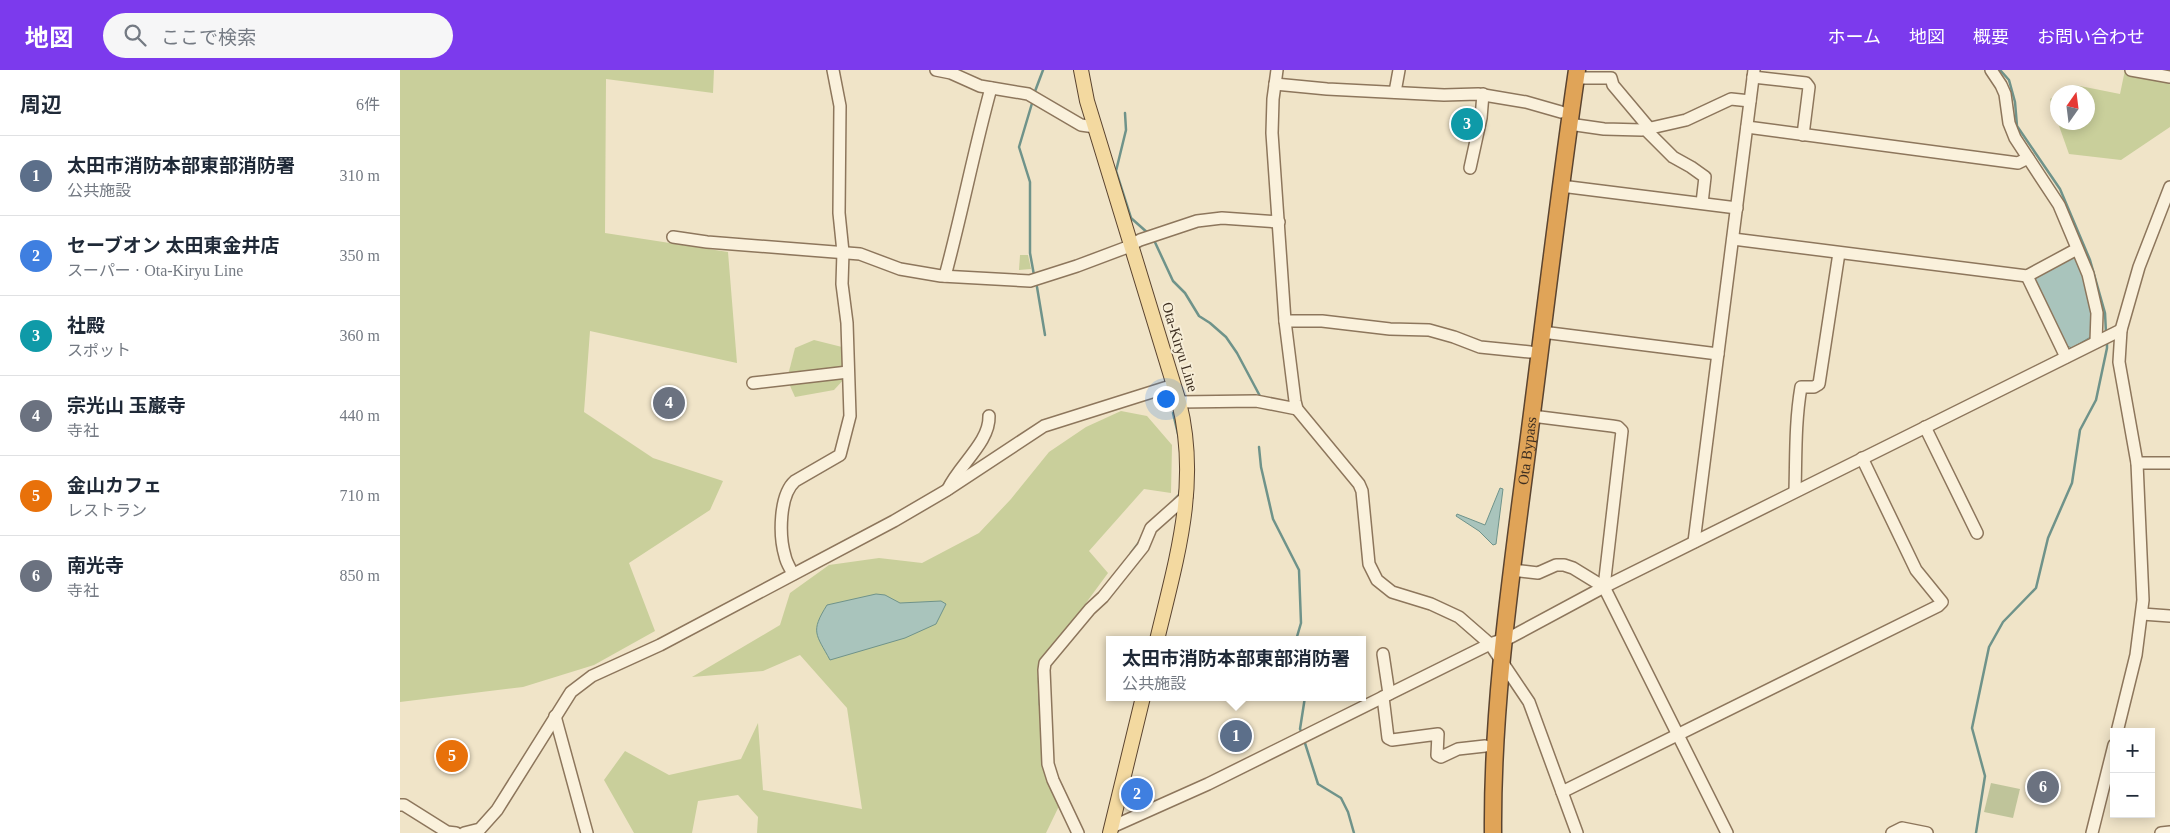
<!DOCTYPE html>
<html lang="ja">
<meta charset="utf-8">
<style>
:root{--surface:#fff;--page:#f6f6f7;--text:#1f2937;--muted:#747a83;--line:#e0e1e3;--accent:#7c3aed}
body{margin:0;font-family:"Times New Roman","Noto Sans JP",serif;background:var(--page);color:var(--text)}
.controls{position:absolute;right:15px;bottom:15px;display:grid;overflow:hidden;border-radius:0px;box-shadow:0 2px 12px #0003}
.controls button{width:45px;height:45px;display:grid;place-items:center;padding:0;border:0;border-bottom:1px solid var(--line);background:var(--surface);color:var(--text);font:25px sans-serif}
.compass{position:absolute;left:1650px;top:15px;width:45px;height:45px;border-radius:50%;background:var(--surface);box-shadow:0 2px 12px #0003;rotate:14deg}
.you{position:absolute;left:765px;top:328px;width:18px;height:18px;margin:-12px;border:4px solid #fff;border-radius:50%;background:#1a73e8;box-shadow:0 0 0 8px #1a73e833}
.badge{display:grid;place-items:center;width:32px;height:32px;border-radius:50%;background:var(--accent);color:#fff;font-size:16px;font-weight:700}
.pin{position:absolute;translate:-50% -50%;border:2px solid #fff;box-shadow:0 1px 5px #0006}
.popup{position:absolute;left:706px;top:566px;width:260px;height:65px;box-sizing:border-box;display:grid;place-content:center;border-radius:0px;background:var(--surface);filter:drop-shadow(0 1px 4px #0005);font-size:16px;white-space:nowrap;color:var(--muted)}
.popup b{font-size:19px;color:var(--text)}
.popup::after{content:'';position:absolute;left:50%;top:100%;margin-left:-10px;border:10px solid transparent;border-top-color:var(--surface)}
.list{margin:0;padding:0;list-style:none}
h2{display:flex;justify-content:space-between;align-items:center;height:65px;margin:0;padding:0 20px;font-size:21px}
h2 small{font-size:16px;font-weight:400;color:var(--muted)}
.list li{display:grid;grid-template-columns:32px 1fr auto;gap:15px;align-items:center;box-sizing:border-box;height:80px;padding:0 20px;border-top:1px solid var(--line)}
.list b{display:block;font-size:19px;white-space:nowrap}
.list p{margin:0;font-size:16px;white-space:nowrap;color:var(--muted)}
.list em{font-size:16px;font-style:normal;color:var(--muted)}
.icon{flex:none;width:28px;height:28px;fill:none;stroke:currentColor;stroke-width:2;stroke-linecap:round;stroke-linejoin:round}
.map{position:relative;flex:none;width:1770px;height:763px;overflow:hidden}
header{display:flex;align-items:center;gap:30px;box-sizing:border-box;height:70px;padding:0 25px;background:var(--accent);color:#fff}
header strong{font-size:24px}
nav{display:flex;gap:28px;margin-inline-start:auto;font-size:18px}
.search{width:350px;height:45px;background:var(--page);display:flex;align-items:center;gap:12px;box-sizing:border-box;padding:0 18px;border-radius:28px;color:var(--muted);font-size:19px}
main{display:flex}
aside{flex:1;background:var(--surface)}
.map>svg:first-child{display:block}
.green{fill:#c9cf9b}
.cemetery{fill:#bfc49a}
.water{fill:#a9c4bc;stroke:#6f938a}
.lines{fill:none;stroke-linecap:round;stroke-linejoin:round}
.stream{stroke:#6f938a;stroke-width:2.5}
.minor-casing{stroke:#8d765c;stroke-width:14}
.major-casing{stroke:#5b4430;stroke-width:16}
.highway-casing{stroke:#5b4430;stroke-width:19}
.minor{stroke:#faf1dc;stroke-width:11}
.major{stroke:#f3d9a0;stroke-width:14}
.highway{stroke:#e0a458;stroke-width:16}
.labels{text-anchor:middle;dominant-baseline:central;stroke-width:4;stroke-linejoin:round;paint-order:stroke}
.street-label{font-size:15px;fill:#3d2e20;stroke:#f7eed8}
</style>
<header>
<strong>地図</strong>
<div class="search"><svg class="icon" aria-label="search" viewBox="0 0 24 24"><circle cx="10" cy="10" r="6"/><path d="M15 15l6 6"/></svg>ここで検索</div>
<nav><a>ホーム</a><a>地図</a><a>概要</a><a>お問い合わせ</a></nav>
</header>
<main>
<aside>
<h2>周辺<small>6件</small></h2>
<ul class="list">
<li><span class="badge" style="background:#5c6f8a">1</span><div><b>太田市消防本部東部消防署</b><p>公共施設</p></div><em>310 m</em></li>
<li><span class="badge" style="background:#3f7fe0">2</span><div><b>セーブオン 太田東金井店</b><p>スーパー · Ota-Kiryu Line</p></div><em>350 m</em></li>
<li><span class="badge" style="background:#0f9aa8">3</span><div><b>社殿</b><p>スポット</p></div><em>360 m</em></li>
<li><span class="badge" style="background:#6b7280">4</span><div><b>宗光山 玉巌寺</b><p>寺社</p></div><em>440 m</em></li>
<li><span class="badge" style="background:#e8710a">5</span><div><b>金山カフェ</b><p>レストラン</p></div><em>710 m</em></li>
<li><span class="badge" style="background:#6b7280">6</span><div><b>南光寺</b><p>寺社</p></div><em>850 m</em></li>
</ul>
</aside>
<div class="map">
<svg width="1770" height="763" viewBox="0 0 1770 763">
<rect width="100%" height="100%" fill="#f0e4c8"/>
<g class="green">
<polygon points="0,0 314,0 313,23 206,9 205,163 328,182 337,293 190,261 184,342 253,388 323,411 310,440 229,493 255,561 194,595 123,617 0,632"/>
<polygon points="1725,0 1770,0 1770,57 1721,90 1669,84 1658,53 1688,52 1688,22 1662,22 1675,15 1720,24"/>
<polygon points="1657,25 1657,51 1650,29"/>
<polygon points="620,185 628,185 631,199 619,200"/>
<polygon points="414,270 442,277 445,308 434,320 395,327 387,309 395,278"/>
<polygon points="721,341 747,346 772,375 771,423 744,419 689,481 708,503 639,597 660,734 646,763 357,763 358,747 338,725 298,731 292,763 234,763 204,710 225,681 269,705 341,689 358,653 363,720 462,739 447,638 400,585 363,601 292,607 380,555 390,523 429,495 479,488 522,493 579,463 611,429 649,382 686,357"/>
</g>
<polygon class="cemetery" points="1591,713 1620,719 1613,748 1584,742"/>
<g class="water">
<polygon points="1677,185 1692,229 1692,266 1672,278 1667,276 1635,213 1636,206"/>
<polygon points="1100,418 1103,419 1096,474 1093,475 1079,461 1056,446 1057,444 1085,455"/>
<path d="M476 524 485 525 500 533 541 531 546 534 536 554 505 568 430 590C416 564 410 562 427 535Z"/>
</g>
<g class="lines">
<g class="stream">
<polyline points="1600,0 1609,10 1615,32 1617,56 1660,119 1690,190 1705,243 1706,263"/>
<polyline points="634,24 643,0"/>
<polyline points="633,30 619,77 630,112 630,183 634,205"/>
<polyline points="725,43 726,60 716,101 731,148 749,164"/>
<polyline points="753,168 773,211 785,223 799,246 810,253 826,267 837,283 861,328"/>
<polyline points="637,217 645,265"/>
<polyline points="773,343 779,368"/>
<polyline points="859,377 861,397 873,449 899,500 901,553 896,570"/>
<polyline points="774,430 779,425 780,420"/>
<polyline points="731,483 740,471"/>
<polyline points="639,608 640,635"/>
<polyline points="902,663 900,659 905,627"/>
<polyline points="904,670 918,714 941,728 948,742 954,763"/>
<polyline points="1576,763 1585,706 1572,658 1589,577 1603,552 1636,518 1648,468 1672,413 1680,360 1696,330 1707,278 1707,271"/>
</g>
<defs>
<g id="minor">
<polyline points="536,0 551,3 580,16 628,24 681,55 695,57"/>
<polyline points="877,0 873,29 872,63 885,251 895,331 897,339 959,414 962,421 969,494 977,510 992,522 1031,534 1059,547 1090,574 1129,632 1177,763"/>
<polyline points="1591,0 1601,15 1605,24 1609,53 1615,68 1659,135 1688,204 1697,243 1696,272"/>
<polyline points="1731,0 1770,7"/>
<polyline points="1353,7 1406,13 1409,17 1403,65"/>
<polyline points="1176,8 1211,8 1213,15 1250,59"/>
<polyline points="875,14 927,19 1044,25 1078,24 1126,32 1161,42"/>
<polyline points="995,22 999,0"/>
<polyline points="1169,54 1204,59 1242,60 1286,50 1331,29 1350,31"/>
<polyline points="1347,57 1618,93 1628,88"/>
<polyline points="1246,60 1273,87 1291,97 1305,107 1302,133"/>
<polyline points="1070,98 1081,48 1083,24"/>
<polyline points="1161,116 1337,138"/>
<polyline points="273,167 307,172 460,184 500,199 541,206 630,211 677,196 725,178 740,170 797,151 822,148 879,152"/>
<polyline points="1333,169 1627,206 1677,179"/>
<path d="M545 206C562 143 574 80 591 18"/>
<polyline points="1627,206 1666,287"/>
<polyline points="885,251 922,251 990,259 1029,260 1054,267 1080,277 1130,282"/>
<polyline points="1142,262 1318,284"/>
<polyline points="353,313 448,302"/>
<polyline points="779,332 856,331 897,339"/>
<polyline points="1132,346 1212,356 1218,357 1222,361 1204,517"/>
<polyline points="1525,357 1577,463"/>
<polyline points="1737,393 1770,393"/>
<path d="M548 419C559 395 590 372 589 346"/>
<path d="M1395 421C1396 386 1395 352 1401 317H1414L1419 314 1439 183"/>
<polyline points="1294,472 1354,0"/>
<polyline points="1112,500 1138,503 1156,495 1164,495 1173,498 1204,517 1327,763"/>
<path d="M393 504C390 498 386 492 385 486 379 466 379 425 395 411L440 385 450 346 447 253 442 214 443 182 439 143 440 36 433 0"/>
<polyline points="1742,544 1770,546"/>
<polyline points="983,584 989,624"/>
<polyline points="983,627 988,668 992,670 1038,664 1037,685 1041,687 1058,679 1085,676"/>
<polyline points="155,646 187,763"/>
<polyline points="1717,662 1736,585 1743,530 1737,393 1719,292 1721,260 1739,197 1770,117"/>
<polyline points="1162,722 1538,536 1542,532 1516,500 1462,388"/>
<polyline points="0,735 4,735 47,762 56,763"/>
<polyline points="714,756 808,714 1090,574 1111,567 1204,517 1721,260"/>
<polyline points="64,763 80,759 97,740 171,622 192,606 260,575 494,451 547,420 644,356 774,315"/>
<polyline points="678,763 653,710 648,694 644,600 645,593 690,539 703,527 743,477 751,458 787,426"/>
<polyline points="1492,763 1502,758 1527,763"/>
<polyline points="1692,763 1714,675"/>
<polyline points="1761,763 1770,762"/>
</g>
<g id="major">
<path d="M681 0 687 31 779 332C800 415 776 490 757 570"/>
<polyline points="710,763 743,627"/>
</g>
<g id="highway">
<path id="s1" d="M1093 763C1092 638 1110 514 1126 390 1143 260 1158 130 1177 0"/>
</g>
</defs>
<use href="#minor" class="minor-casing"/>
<use href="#major" class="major-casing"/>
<use href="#highway" class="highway-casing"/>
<use href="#minor" class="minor"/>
<use href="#major" class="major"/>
<use href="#highway" class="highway"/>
</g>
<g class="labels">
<g class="street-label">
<text transform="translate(780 277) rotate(73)">Ota-Kiryu Line</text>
<text stroke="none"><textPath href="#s1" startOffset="384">Ota Bypass</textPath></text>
</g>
</g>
</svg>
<div class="controls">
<button>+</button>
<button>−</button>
</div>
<svg class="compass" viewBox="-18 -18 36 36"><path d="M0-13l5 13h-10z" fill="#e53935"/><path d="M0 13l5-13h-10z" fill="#747a83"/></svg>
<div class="you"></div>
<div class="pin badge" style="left:836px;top:666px;background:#5c6f8a">1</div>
<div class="popup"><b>太田市消防本部東部消防署</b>公共施設</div>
<div class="pin badge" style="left:737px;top:724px;background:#3f7fe0">2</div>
<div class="pin badge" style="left:1067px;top:54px;background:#0f9aa8">3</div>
<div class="pin badge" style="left:269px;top:333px;background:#6b7280">4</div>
<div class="pin badge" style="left:52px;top:686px;background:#e8710a">5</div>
<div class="pin badge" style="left:1643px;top:717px;background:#6b7280">6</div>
</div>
</main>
